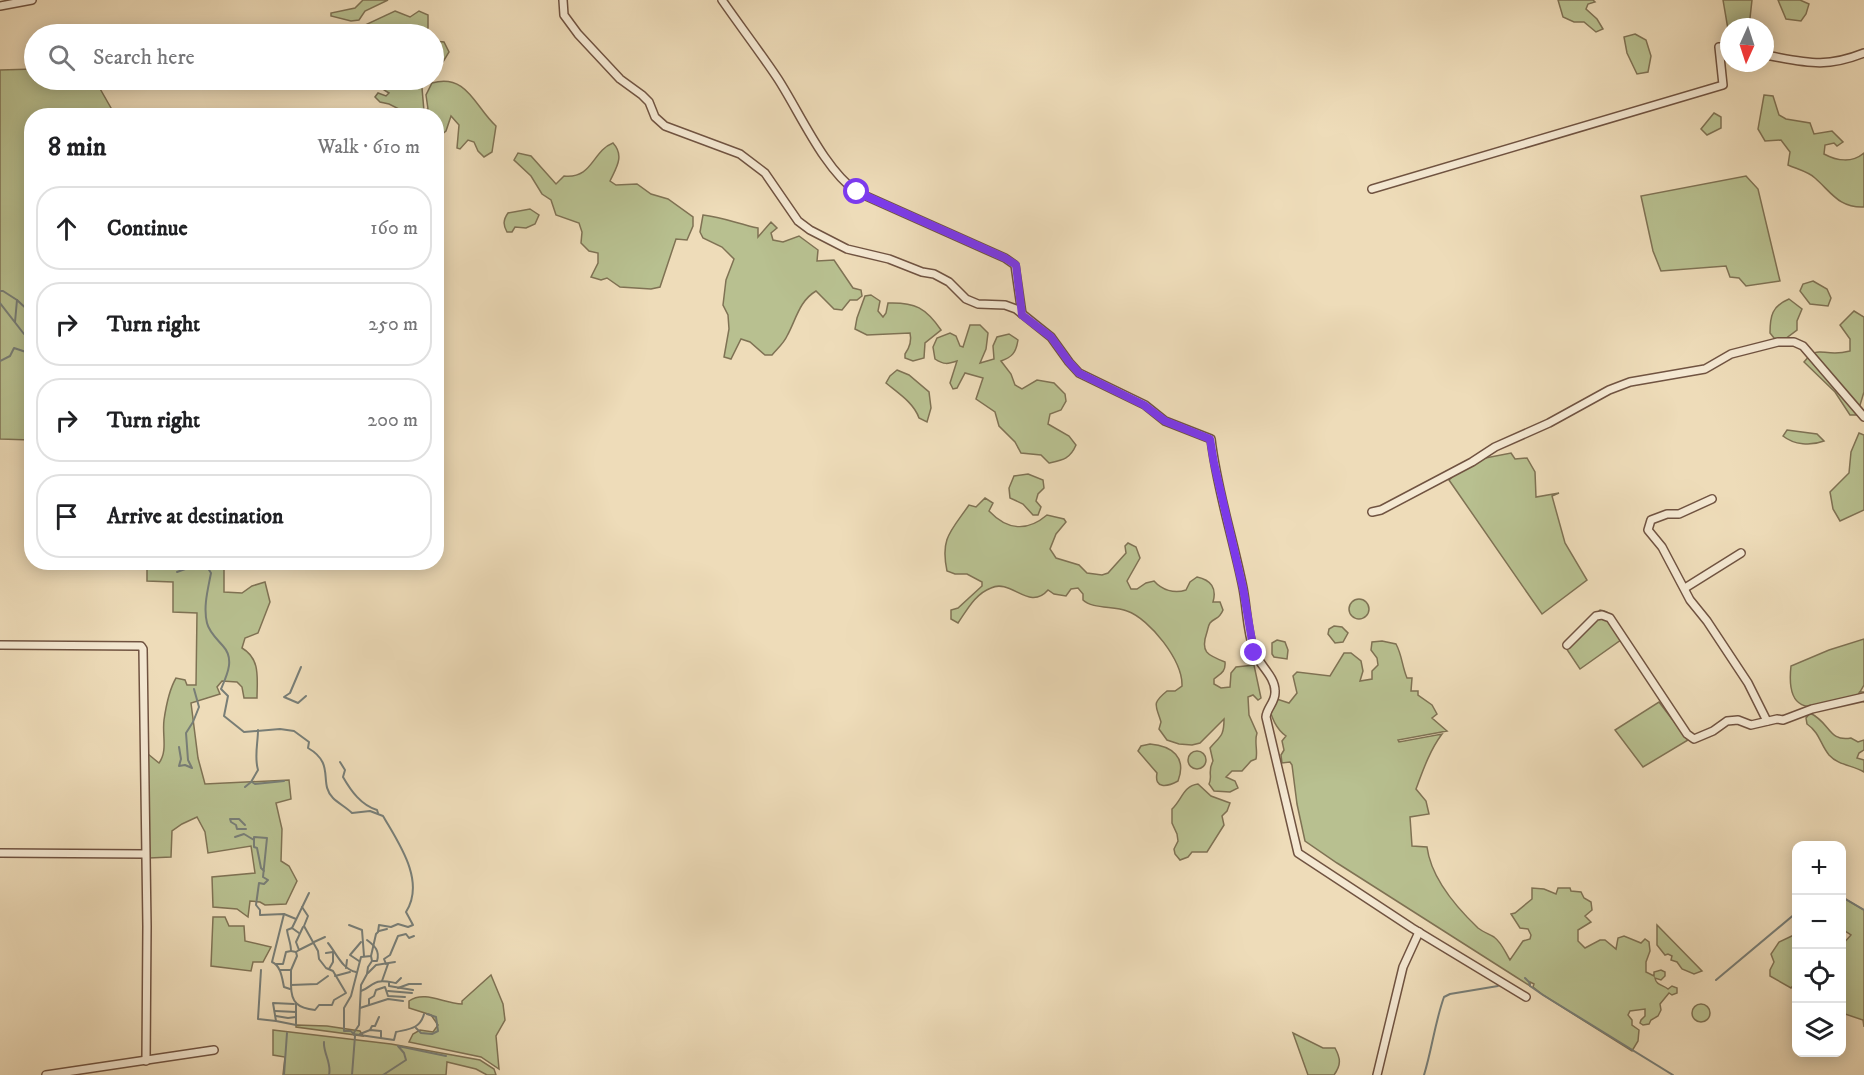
<!DOCTYPE html>
<meta charset="utf-8">
<style>
:root{--surface:#fff;--page:#f2f2f2;--text:#202124;--muted:#757577;--line:#e0e0e0}
body{margin:0;font-family:"IM FELL DW Pica",serif;background:var(--page);color:var(--text)}
.controls{position:absolute;right:18px;bottom:18px;display:grid;overflow:hidden;border-radius:12px;box-shadow:0 3px 15px #0003}
.controls button{width:54px;height:54px;display:grid;place-items:center;padding:0;border:0;border-bottom:2px solid var(--line);background:var(--surface);color:var(--text);font:30px sans-serif}
.compass{position:absolute;left:1720px;top:18px;width:54px;height:54px;border-radius:50%;background:var(--surface);box-shadow:0 3px 15px #0003;rotate:183deg}
.stop{position:absolute;width:18px;height:18px;margin:-14px;border:4px solid #7c3aed;border-radius:50%;background:#fff}
.stop.end{background:#7c3aed;border-color:#fff;box-shadow:0 2px 6px #0008}
.list{margin:0;padding:0;list-style:none}
h2{display:flex;justify-content:space-between;align-items:center;height:78px;margin:0;padding:0 24px;font-size:26px}
h2 small{font-size:20px;font-weight:400;color:var(--muted)}
.list li{display:grid;grid-template-columns:39px 1fr auto;gap:18px;align-items:center;box-sizing:border-box;height:84px;margin:0 12px 12px;padding:0 12px;border:2px solid var(--line);border-radius:24px}
.list b{display:block;font-size:22px;white-space:nowrap}
.list em{font-size:20px;font-style:normal;color:var(--muted)}
.icon{flex:none;width:33px;height:33px;fill:none;stroke:currentColor;stroke-width:2;stroke-linecap:round;stroke-linejoin:round}
.map{position:relative;flex:none;width:1864px;height:1075px;overflow:hidden}
.search{position:absolute;background:var(--surface);box-shadow:0 3px 15px #0003;left:24px;top:24px;width:420px;height:66px;display:flex;align-items:center;gap:15px;box-sizing:border-box;padding:0 21px;border-radius:33px;color:var(--muted);font-size:22px}
.panel{position:absolute;background:var(--surface);box-shadow:0 3px 15px #0003;left:24px;top:108px;width:420px;height:462px;border-radius:24px}
.map>svg:first-child{display:block}
.green{fill:#b8c090;stroke:#7f7254;stroke-width:1.5}
.lines{fill:none;stroke-linecap:round;stroke-linejoin:round}
.stream{stroke:#787e77;stroke-width:2}
.street-casing{stroke:#705341;stroke-width:10}
.street{stroke:#f4e8d2;stroke-width:7}
.route{stroke:#7c3aed;stroke-width:8}
</style>
<div class="map">
<svg width="1864" height="1075" viewBox="0 0 1864 1075">
<rect width="100%" height="100%" fill="#eedcb9"/>
<filter id="stains"><feTurbulence type="fractalNoise" baseFrequency=".00333" numOctaves="4"/><feColorMatrix values="0 0 0 0 .2 0 0 0 0 .09 0 0 0 0 .02 0 0 0 .5 -.17"/></filter>
<radialGradient id="worn" r=".72"><stop offset=".6" stop-color="#630" stop-opacity="0"/><stop offset="1" stop-color="#630" stop-opacity=".3"/></radialGradient>
<g class="green">
<polygon points="363,0 388,0 365,11 359,20 351,21 331,16 331,13 355,8"/>
<polygon points="1558,0 1593,0 1595,2 1588,4 1586,9 1597,19 1603,29 1596,32 1584,22 1574,22 1563,17"/>
<polygon points="1723,0 1752,0 1749,27 1729,27 1729,35"/>
<polygon points="1778,0 1800,0 1809,4 1806,14 1801,21 1786,19"/>
<polygon points="395,11 410,17 419,11 428,15 428,28 422,34 409,32 392,34 358,34 365,25"/>
<polygon points="1635,34 1646,40 1651,56 1648,72 1637,74 1627,53 1624,37"/>
<polygon points="434,41 444,42 449,52 443,62 434,66"/>
<polygon points="34,69 34,80 95,80 115,115 32,116 31,440 0,439 0,70"/>
<path d="M377 80H425L422 88 424 111 428 109 426 95 432 83C467 73 475 107 496 126L492 152 484 157 478 151 474 142 468 140 460 149 457 148 459 125 451 116 446 131 437 138 436 116 401 115 399 109 389 104 380 102 375 97 378 93 386 96 389 93 384 90Z"/>
<path d="M1764 95 1773 96 1779 115 1786 119 1810 123 1814 134 1832 131 1843 142 1837 146 1834 143 1825 145 1824 154C1837 161 1852 163 1864 153V207C1839 208 1832 193 1815 178 1809 172 1797 169 1788 165L1790 152 1781 140 1765 141 1758 129Z"/>
<polygon points="1714,113 1721,117 1721,128 1707,135 1701,129"/>
<path d="M613 143C625 156 616 168 610 181L616 185 637 184 651 194 668 199 693 217V226L687 240 676 239 660 287 651 289 620 287 607 278 601 280 591 277 598 263V253L589 251 581 243 582 232 579 223 556 215 551 200 542 194 531 176 514 160 518 153 531 156 556 184 564 176C593 179 592 151 613 143Z"/>
<polygon points="1746,176 1758,189 1780,281 1746,286 1739,278 1730,277 1726,266 1661,271 1653,251 1641,196"/>
<path d="M530 209 539 215 535 224 526 228 515 227 512 232H507C503 225 503 220 508 213Z"/>
<path d="M703 215C722 217 739 224 758 228V237L771 222 777 228 771 233 773 240 783 242 799 236 818 250 817 261 834 260 853 288 861 290 862 296 857 300H850L842 310 834 309 816 291C799 301 796 320 787 336 784 343 777 349 772 355H765L750 342 741 339 731 359 724 357 729 329 728 315 723 305 726 280 734 259 722 247 703 238 700 232Z"/>
<polygon points="1813,281 1827,289 1831,298 1828,306 1810,304 1800,291 1803,284"/>
<path d="M871 295 880 301 878 311 883 317 886 313 888 303C915 302 926 308 941 330L925 343 924 358 913 361 905 358V354C910 347 912 341 910 333L867 335 855 329 857 318 865 296Z"/>
<path d="M1789 299 1802 309 1797 321V330L1785 339 1774 338 1770 333C1770 316 1772 306 1789 299Z"/>
<path d="M1854 311 1864 317V392L1857 415H1850L1835 392 1804 362C1816 347 1819 353 1835 353 1840 353 1846 352 1850 351V339L1840 325Z"/>
<path d="M970 325H980L988 333 986 349 980 363 994 359 993 346 997 337 1009 334 1018 340C1016 353 1012 357 1001 361L1011 374 1015 385 1022 389 1037 380 1054 383 1065 394 1066 401 1061 410 1050 414 1048 424 1069 436 1076 445C1070 459 1063 460 1049 463L1041 455 1021 453 1015 442 999 426 995 412 976 399 983 378 965 373 957 388 953 389 950 383 957 361C948 364 944 365 935 359L933 347 937 338 950 333 956 336 960 346 963 347Z"/>
<path d="M897 370 909 375 929 392 931 408 927 422 919 418C914 403 898 393 886 383L890 376Z"/>
<path d="M1787 430 1817 434 1824 441C1811 446 1794 445 1783 436Z"/>
<polygon points="1859,433 1864,435 1864,510 1840,521 1833,509 1830,492 1849,473 1851,452"/>
<polygon points="1511,453 1515,459 1527,458 1535,472 1536,497 1559,493 1552,496 1565,543 1587,580 1542,614 1449,480 1470,461"/>
<polygon points="1028,474 1043,480 1044,488 1038,494 1036,501 1041,507 1038,515 1033,515 1023,504 1010,498 1009,488 1014,476"/>
<path d="M985 498 993 503 989 511C1007 530 1027 532 1047 515L1064 519 1066 522 1056 534 1050 549 1056 558 1079 565 1087 573 1102 575 1108 573 1126 553 1125 546 1128 543 1136 547 1140 558 1127 581 1131 589H1137L1146 583 1154 581C1162 590 1174 594 1186 590L1190 582 1197 577C1211 580 1217 588 1213 602H1220L1223 610C1219 620 1215 617 1210 623 1208 626 1208 629 1207 632 1200 652 1207 655 1225 662 1226 672 1220 674 1214 679V684L1221 688 1230 687 1231 673 1236 667 1254 665 1261 698 1258 700 1253 695 1248 697 1249 715 1257 733C1254 742 1258 750 1256 759L1251 761 1242 771H1232L1226 777 1235 781 1238 788 1230 792 1214 791 1209 784C1213 776 1207 772 1213 761L1210 748C1220 736 1224 737 1224 719L1200 743 1192 745 1179 744 1167 740 1159 729 1161 722C1156 705 1151 704 1167 691H1175L1182 686C1183 661 1150 619 1127 611 1114 606 1092 609 1083 600V594L1078 588 1071 589 1066 596 1054 594 1048 590C1029 612 1011 578 991 588 975 594 967 610 958 623L951 619V610L958 608 982 586V582L967 574H955L947 571C940 538 951 531 969 505L976 507Z"/>
<path d="M224 562V592L242 593 252 586 265 582 270 602 258 633 245 638 242 648C261 659 257 679 257 698H244L242 687 237 682 222 681 217 687 220 694 191 703 198 758 205 784 289 780 291 799 276 803 282 829 281 861 289 866 297 881 286 904 265 905 260 902 250 901 248 917 237 909 213 907 212 877 255 873 251 846 208 853 205 832 197 817 182 824 172 831 171 857 149 858 148 754 159 763C168 751 162 735 164 720 166 706 169 690 176 678L185 680 187 685H196L197 613 173 612V582L147 581V563Z"/>
<circle cx="1359" cy="609" r="10"/>
<path d="M1600 610C1613 611 1619 628 1625 637L1580 669 1566 648Z"/>
<polygon points="1334,626 1342,627 1348,633 1343,642 1335,643 1328,634 1329,629"/>
<path d="M1864 639V685L1860 692H1864V702L1860 700 1859 693 1854 702C1816 707 1785 720 1791 666L1829 650Z"/>
<polygon points="1277,640 1285,642 1288,650 1287,659 1274,657 1272,654 1272,643"/>
<path d="M1382 641 1396 644C1402 655 1402 666 1407 678H1412L1411 691H1418V695L1432 705 1437 714 1432 718 1447 731 1398 740 1399 742 1442 734C1430 750 1423 770 1416 789L1426 801 1429 814 1410 817 1412 846 1427 847C1431 878 1456 907 1478 928 1483 932 1489 934 1494 937 1502 943 1505 952 1510 960L1523 941 1530 939 1531 935 1528 929 1520 928 1511 914 1515 913 1532 899V888L1544 889 1556 894 1558 888H1570L1571 891 1581 892 1584 898 1591 902 1592 910 1585 916 1591 922 1578 930V941L1585 948 1600 940H1605L1616 949 1618 938 1624 936 1641 943 1645 939 1649 942 1650 951 1646 962V972L1654 976V972L1661 970 1665 972V976L1661 980 1655 978C1656 985 1663 985 1668 989L1672 986 1677 988V993L1672 995 1669 993 1660 1004 1661 1010 1658 1016 1651 1020 1649 1024 1643 1025 1640 1023 1641 1020 1645 1016V1009L1630 1011 1628 1015 1632 1020V1025L1639 1030 1638 1041 1632 1051 1543 995 1533 987 1534 984 1530 982V986L1516 977 1337 863 1305 841 1297 804 1292 765 1290 762 1282 763 1281 755 1284 750 1282 741 1286 736C1275 728 1272 717 1268 705L1274 698 1289 703 1297 693 1293 676 1297 672 1330 676 1344 653H1351L1361 661 1363 671 1360 681 1372 679V671L1378 665 1377 658 1371 650 1372 642Z"/>
<polygon points="1659,702 1688,740 1643,767 1615,730"/>
<path d="M1810 713C1831 723 1828 742 1851 738L1858 742 1864 740V750L1859 753 1857 758 1864 760V772C1853 765 1839 766 1829 755 1820 744 1820 733 1807 724L1806 718Z"/>
<path d="M1150 744C1172 746 1187 757 1178 781 1167 787 1154 789 1157 773L1138 751 1141 746Z"/>
<circle cx="1197" cy="760" r="9"/>
<path d="M1198 784 1211 796 1230 803 1227 811 1222 816 1224 825 1207 852H1192L1188 857 1180 860 1175 854 1174 849 1178 841 1177 834 1172 823V809C1182 800 1183 786 1198 784Z"/>
<polygon points="1842,897 1864,910 1864,1027 1863,1020 1842,1013 1842,945 1851,935 1842,929"/>
<polygon points="213,917 225,917 229,926 244,926 245,941 271,947 263,962 253,962 251,971 211,966"/>
<polygon points="1657,925 1702,971 1694,974 1682,969 1677,962 1671,960 1672,956 1668,954 1665,955 1657,945"/>
<polygon points="1796,934 1796,982 1791,988 1770,976 1770,970 1774,962 1771,954 1779,942"/>
<path d="M491 975 503 1004 505 1020 496 1036 499 1069 481 1057 409 1042 413 1034 420 1030 433 1032 438 1025 431 1015 409 1008V1001C425 990 444 1004 462 1004V1001Z"/>
<circle cx="1701" cy="1013" r="9"/>
<polygon points="296,1025 327,1026 360,1031 363,1036 296,1027"/>
<polygon points="273,1030 391,1044 480,1060 494,1069 496,1075 487,1075 476,1069 447,1062 446,1075 283,1075 285,1057 273,1055"/>
<path d="M1293 1033 1323 1048H1335C1341 1059 1341 1065 1334 1075H1308Z"/>
</g>
<g class="lines">
<g class="stream">
<polyline points="0,291 3,291 17,300 15,322"/>
<polyline points="17,300 31,313 26,328"/>
<polyline points="0,303 24,334 30,332 32,336"/>
<polyline points="0,361 10,356 14,348 32,354"/>
<path d="M204 562 211 573C208 589 203 607 207 623 209 632 217 639 223 646 235 659 227 675 221 689L228 696 224 716 244 732 280 729 294 731 309 742 308 748C336 764 318 783 333 798 338 803 347 808 352 813L370 811 383 816C398 842 426 881 406 912L413 925 408 927 398 924 391 927 379 925 378 932 376 934 371 956 361 957 351 996 344 1008V1031H351L355 1036 352 1075"/>
<polyline points="177,572 188,568 179,562"/>
<polyline points="301,667 290,693 284,697 298,703 306,696"/>
<polyline points="179,747 181,759 179,766 185,765 192,768 188,760 186,733 193,722 199,707 194,689"/>
<path d="M340 762 345 770 343 777C351 791 361 805 377 810L378 813"/>
<polyline points="252,782 255,784 284,781"/>
<path d="M245 787 251 782 258 770C254 757 258 743 258 730"/>
<polyline points="245,825 239,819 230,819 231,822 236,825 237,829 246,829"/>
<polyline points="235,837 244,834 254,840"/>
<path d="M264 871 261 868 257 848 254 847V837L267 838 263 877 268 880 264 884 259 883 256 905 260 910V915L284 914 272 962C281 966 282 978 284 987L290 989"/>
<polyline points="1842,897 1864,910"/>
<path d="M302 907 308 916 304 926 318 951 319 959 326 968 333 971 346 993 334 1000 332 1005H319L315 1010C298 1008 291 1003 291 985L317 984 328 976"/>
<polyline points="284,914 296,919"/>
<polyline points="349,925 362,930 364,956"/>
<path d="M292 928 287 930C288 938 291 943 291 951L296 952"/>
<polyline points="379,931 387,929"/>
<polyline points="299,933 292,928 309,893"/>
<path d="M367 940C375 946 380 951 377 961H373"/>
<polyline points="314,942 325,937"/>
<path d="M328 943C337 954 342 969 356 972"/>
<polyline points="299,950 313,943"/>
<polyline points="326,953 333,952"/>
<path d="M371 956 372 961 368 967 367 974 361 985 359 1025 353 1034 394 1040 396 1032C409 1029 420 1029 424 1014"/>
<polyline points="359,961 350,955 361,942"/>
<polyline points="276,964 283,964 286,952 291,951"/>
<polyline points="386,964 384,959 390,955 398,936 406,934 409,938 414,936"/>
<polyline points="346,968 347,960"/>
<polyline points="329,969 333,962 333,952"/>
<polyline points="261,970 258,1019 276,1021"/>
<polyline points="280,970 291,970"/>
<polyline points="368,973 376,965 395,962"/>
<polyline points="335,976 350,972"/>
<polyline points="1525,978 1529,982 1530,986 1543,995 1673,1075"/>
<polyline points="1716,980 1796,913"/>
<polyline points="382,981 388,964"/>
<polyline points="389,983 389,986 413,990"/>
<polyline points="291,985 291,970 297,956 296,952 299,950 296,942 303,927"/>
<polyline points="398,988 409,984 421,984"/>
<path d="M361 991C367 989 370 985 375 983 380 979 390 982 396 983L401 978"/>
<polyline points="388,991 412,993"/>
<polyline points="294,1004 273,1003 276,1021 296,1025 296,1003"/>
<polyline points="369,1004 369,999 374,996 376,990 385,987 388,996 405,997"/>
<polyline points="360,1008 388,999 403,1001"/>
<polyline points="275,1011 296,1012"/>
<polyline points="276,1016 288,1018 296,1017"/>
<polyline points="416,1028 421,1033 432,1034 438,1031 436,1017 427,1014"/>
<polyline points="370,1030 372,1026 375,1026 379,1017"/>
<polyline points="360,1034 370,1030 381,1031 381,1038"/>
<path d="M324 1042C323 1053 332 1063 329 1075"/>
<polyline points="284,1075 287,1033"/>
<polyline points="383,1075 406,1060 404,1053 398,1046 446,1056"/>
<path d="M1424 1075C1432 1049 1435 1022 1444 997L1450 994 1498 986"/>
</g>
<defs>
<g id="street">
<path d="M563 0 564 15 578 34 620 79 642 95 649 102 655 117 665 126 740 154 765 173 798 221 810 230 847 249 889 259 922 272 934 274 949 282 966 299 978 304 1005 305 1016 309 1051 337 1069 362 1079 373 1145 405 1165 421 1211 439C1217 490 1233 538 1243 588 1247 609 1247 631 1254 651 1259 665 1275 676 1275 691 1276 702 1267 707 1266 717L1298 853 1412 928 1526 997"/>
<path d="M722 0C740 26 760 52 778 79 800 113 824 169 857 192L1005 258 1015 265 1022 314"/>
<polyline points="0,6 32,0"/>
<path d="M1765 55C1805 62 1824 69 1864 53"/>
<polyline points="1372,189 1723,85 1719,47 1729,49"/>
<polyline points="1712,499 1679,514 1667,514 1651,520 1648,530 1662,547 1690,600 1707,621 1748,683 1767,721"/>
<polyline points="1372,512 1381,510 1472,462 1495,447 1549,423 1609,390 1630,382 1705,369 1731,354 1778,342 1794,342 1803,346 1864,417"/>
<polyline points="1685,588 1741,553"/>
<polyline points="0,645 141,646 143,649 147,926 146,1061"/>
<polyline points="1567,645 1596,616 1602,615 1610,618 1687,734 1694,739 1713,731 1727,721 1738,720 1751,725 1777,719 1783,720 1812,709 1864,697"/>
<polyline points="0,853 145,854"/>
<polyline points="46,1075 214,1050"/>
<polyline points="1377,1075 1403,967 1419,932"/>
</g>
</defs>
<use href="#street" class="street-casing"/>
<use href="#street" class="street"/>
</g>
<g class="lines">
<polyline class="route" points="857,192 1005,258 1016,265 1022,315 1051,337 1069,362 1079,373 1144,405 1165,421 1210,439 1214,463 1243,588 1254,653"/>
</g>
<rect width="100%" height="100%" filter="url(#stains)"/>
<rect width="100%" height="100%" fill="url(#worn)"/>
</svg>
<div class="controls">
<button>+</button>
<button>−</button>
<button><svg class="icon" aria-label="locate" viewBox="0 0 24 24"><circle cx="12" cy="12" r="6"/><path d="M12 2v4M12 18v4M2 12h4M18 12h4"/></svg></button>
<button><svg class="icon" aria-label="layers" viewBox="0 0 24 24"><path d="M12 4l9 5-9 5-9-5zM3 14l9 5 9-5"/></svg></button>
</div>
<svg class="compass" viewBox="-18 -18 36 36"><path d="M0-13l5 13h-10z" fill="#e53935"/><path d="M0 13l5-13h-10z" fill="#757577"/></svg>
<div class="stop" style="left:857px;top:192px"></div>
<div class="stop end" style="left:1254px;top:653px"></div>
<div class="search"><svg class="icon" aria-label="search" viewBox="0 0 24 24"><circle cx="10" cy="10" r="6"/><path d="M15 15l6 6"/></svg>Search here</div>
<section class="panel">
<h2>8 min<small>Walk · 610 m</small></h2>
<ul class="list">
<li><svg class="icon" aria-label="ahead" viewBox="0 0 24 24"><path d="M12 20V5M6 11l6-6 6 6"/></svg><div><b>Continue</b></div><em>160 m</em></li>
<li><svg class="icon" aria-label="right" viewBox="0 0 24 24"><path d="M7 20v-9h11M14 6l5 5-5 5"/></svg><div><b>Turn right</b></div><em>250 m</em></li>
<li><svg class="icon" aria-label="right" viewBox="0 0 24 24"><path d="M7 20v-9h11M14 6l5 5-5 5"/></svg><div><b>Turn right</b></div><em>200 m</em></li>
<li><svg class="icon" aria-label="arrive" viewBox="0 0 24 24"><path d="M6 21V4h12l-3 4 3 4H6"/></svg><div><b>Arrive at destination</b></div></li>
</ul>
</section>
</div>
